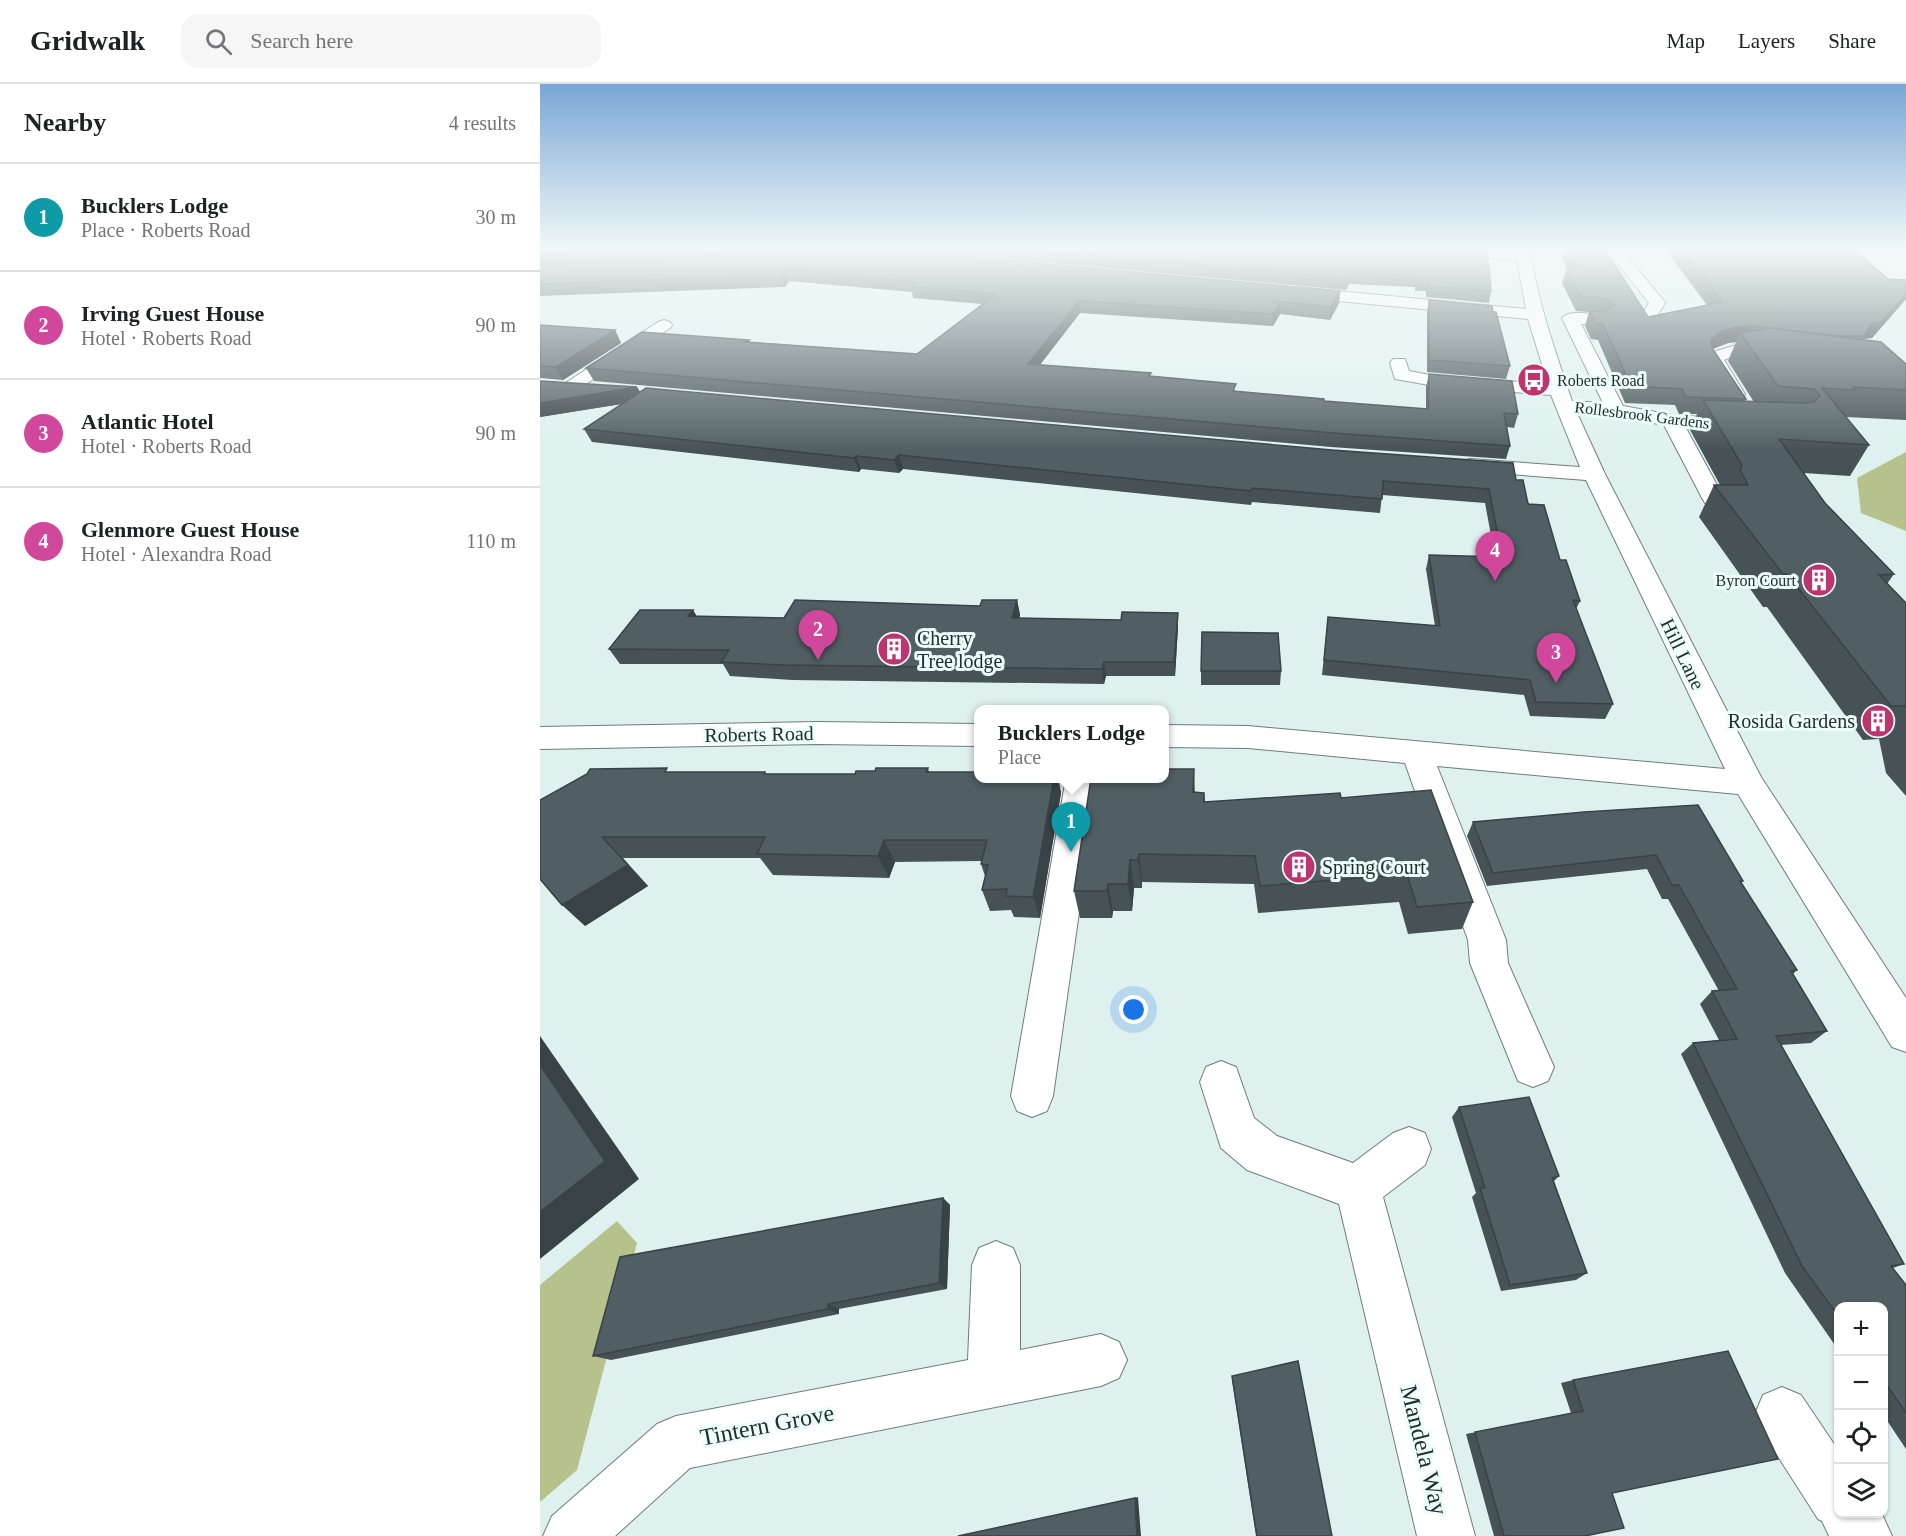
<!DOCTYPE html>
<meta charset="utf-8">
<style>
:root{--surface:#fff;--page:#f6f6f6;--text:#202124;--muted:#757577;--line:#e0e0e0;--accent:#1a73e8}
body{margin:0;font-family:"Times New Roman",serif;background:var(--page);color:var(--text)}
.controls{position:absolute;right:18px;bottom:18px;display:grid;overflow:hidden;border-radius:12px;box-shadow:0 2px 4px #0004}
.controls button{width:54px;height:54px;display:grid;place-items:center;padding:0;border:0;border-bottom:2px solid var(--line);background:var(--surface);color:var(--text);font:30px sans-serif}
.you{position:absolute;left:594px;top:926px;width:21px;height:21px;margin:-15px;border:4px solid #fff;border-radius:50%;background:#1a73e8;box-shadow:0 0 0 9px #1a73e833}
.badge{display:grid;place-items:center;width:39px;height:39px;border-radius:50%;background:var(--accent);color:#fff;font-size:20px;font-weight:700}
.pin{position:absolute;translate:-50% -50px;filter:drop-shadow(0 2px 3px #0008)}
.pin::after{content:'';position:absolute;top:32px;width:21px;height:18px;background:inherit;clip-path:polygon(0 0,100% 0,50% 100%)}
.popup{position:absolute;left:434px;top:621px;width:195px;height:78px;box-sizing:border-box;display:grid;place-content:center;border-radius:12px;background:var(--surface);filter:drop-shadow(0 2px 4px #0005);font-size:20px;white-space:nowrap;color:var(--muted)}
.popup b{font-size:22px;color:var(--text)}
.popup::after{content:'';position:absolute;left:50%;top:100%;margin-left:-12px;border:12px solid transparent;border-top-color:var(--surface)}
.list{margin:0;padding:0;list-style:none}
h2{display:flex;justify-content:space-between;align-items:center;height:78px;margin:0;padding:0 24px;font-size:26px}
h2 small{font-size:20px;font-weight:400;color:var(--muted)}
.list li{display:grid;grid-template-columns:39px 1fr auto;gap:18px;align-items:center;box-sizing:border-box;height:108px;padding:0 24px;border-top:2px solid var(--line)}
.list b{display:block;font-size:22px;white-space:nowrap}
.list p{margin:0;font-size:20px;white-space:nowrap;color:var(--muted)}
.list em{font-size:20px;font-style:normal;color:var(--muted)}
.icon{flex:none;width:33px;height:33px;fill:none;stroke:currentColor;stroke-width:2;stroke-linecap:round;stroke-linejoin:round}
.map{position:relative;flex:none;width:1366px;height:1452px;overflow:hidden}
header{display:flex;align-items:center;gap:36px;box-sizing:border-box;height:84px;padding:0 30px;background:var(--surface);border-bottom:2px solid var(--line)}
header strong{font-size:28px}
nav{display:flex;gap:33px;margin-inline-start:auto;font-size:21px}
.search{width:420px;height:54px;background:var(--page);display:flex;align-items:center;gap:15px;box-sizing:border-box;padding:0 21px;border-radius:18px;color:var(--muted);font-size:22px}
main{display:flex}
aside{flex:1;background:var(--surface)}
.map>svg:first-child{display:block}
.green{fill:#b6c18c}
.lines{fill:none;stroke-linecap:round;stroke-linejoin:round}
.minor-casing{stroke:#6d7d7b;stroke-width:2}
.minor{fill:#fff;fill-rule:evenodd}
.wall{fill:#465256;fill-rule:evenodd}
.shaded-wall{fill:#394246}
.building{fill:#515f64;stroke:#394246;stroke-width:1.5}
.labels{text-anchor:middle;dominant-baseline:central;stroke-width:6;stroke-linejoin:round;paint-order:stroke}
.far-poi-label{font-size:16px;fill:#262c2c;stroke:#ecfefc;text-anchor:start}
.far-street-label{font-size:16px;fill:#262c2c;stroke:#ecfefc}
.poi-label{font-size:20px;fill:#262c2c;stroke:#ecfefc;text-anchor:start}
.street-label{font-size:20px;fill:#262c2c;stroke:#ecfefc}
.near-street-label{font-size:24px;fill:#262c2c;stroke:#ecfefc}
</style>
<header>
<strong>Gridwalk</strong>
<div class="search"><svg class="icon" aria-label="search" viewBox="0 0 24 24"><circle cx="10" cy="10" r="6"/><path d="M15 15l6 6"/></svg>Search here</div>
<nav><a>Map</a><a>Layers</a><a>Share</a></nav>
</header>
<main>
<aside>
<h2>Nearby<small>4 results</small></h2>
<ul class="list">
<li><span class="badge" style="background:#0f9aa8">1</span><div><b>Bucklers Lodge</b><p>Place · Roberts Road</p></div><em>30 m</em></li>
<li><span class="badge" style="background:#d1479c">2</span><div><b>Irving Guest House</b><p>Hotel · Roberts Road</p></div><em>90 m</em></li>
<li><span class="badge" style="background:#d1479c">3</span><div><b>Atlantic Hotel</b><p>Hotel · Roberts Road</p></div><em>90 m</em></li>
<li><span class="badge" style="background:#d1479c">4</span><div><b>Glenmore Guest House</b><p>Hotel · Alexandra Road</p></div><em>110 m</em></li>
</ul>
</aside>
<div class="map">
<svg width="1366" height="1452" viewBox="0 0 1366 1452">
<rect width="100%" height="100%" fill="#dff1ef"/>
<g class="green">
<polygon points="1366,368 1366,447 1321,429 1317,394"/>
<polygon points="77,1137 97,1159 37,1386 0,1418 0,1201"/>
</g>
<g class="lines">
<defs>
<g id="minor">
<path d="M897 164 976 167V164H990C997 217 1015 266 1032 317L1063 319 1022 234C1030 225 1054 230 1066 233L1068 236 1066 239 1041 240 1083 322 1138 332 1198 334 1205 336 1208 340 1205 344 1198 346 1146 344 1184 414 1181 419 1173 421 1165 419 1162 414 1124 341 1076 332 1037 329 1065 390 1221 693 1366 914V968L1352 963 1198 710 897 682 966 856 968 879 1014 983 1008 997 993 1003 978 997 930 879 928 856 865 679 708 664 624 663V641L708 642 1185 685 1046 396 930 387 923 385 919 381 923 377 930 375 1040 383 1011 311 895 302 855 295 850 279 853 275H865L869 287 895 292 1008 300 988 235 755 213 747 208 755 203 986 225 977 176 902 171 897 170 895 167Z"/>
<polygon points="1058,164 1075,164 1085,170 1123,216 1125,219 1114,237 1102,237 1100,234 1109,219 1075,176"/>
<polygon points="124,236 130,238 132,241 130,244 37,306 23,306 21,302 118,238"/>
<path d="M1197 261 1236 263 1242 264 1245 268 1242 272C1223 276 1203 266 1184 276L1205 310 1203 314H1189L1167 280 1166 274 1176 267Z"/>
<polygon points="278,638 438,640 438,662 278,660 0,665 0,643"/>
<polygon points="526,694 558,694 513,1012 507,1027 492,1033 477,1027 471,1012"/>
<polygon points="681,977 696,983 714,1034 737,1052 813,1079 853,1049 869,1043 885,1049 891,1065 885,1081 843,1113 935,1452 877,1452 799,1120 707,1086 681,1064 660,998 666,983"/>
<polygon points="456,1157 473,1164 480,1181 480,1266 561,1250 579,1258 587,1276 579,1294 561,1302 150,1384 75,1452 3,1452 12,1432 117,1340 136,1332 428,1276 432,1181 439,1164"/>
<polygon points="1242,1303 1261,1311 1298,1366 1298,1430 1342,1430 1352,1452 1289,1452 1282,1437 1278,1435 1223,1349 1215,1330 1223,1311"/>
</g>
</defs>
<use href="#minor" class="minor-casing"/>
<use href="#minor" class="minor"/>
</g>
<g class="wall">
<polygon points="0,164 930,164 951,207 949,219 886,213 886,207 875,207 875,203 809,200 806,206 382,167 275,165 0,181"/>
<path d="M1025 164H1064L1108 233 1167 221 1124 164H1312L1348 195 1366 196V215L1332 254 1323 255 1366 280V336L1306 333 1329 361 1310 392 1263 389 1285 419 1354 490 1347 500 1366 519V712L1346 689 1339 655 1323 656 1227 523H1223L1159 433 1174 401H1180L1150 346 1157 330H1139L1135 321 1085 319 1058 256 1051 255 1045 242 1049 228 1036 227 1022 199 1027 184 1022 174ZM1196 258 1188 277 1214 318 1205 317 1206 315 1173 265 1188 259Z"/>
<polygon points="271,166 800,207 799,219 790,236 740,230 733,242 540,229 500,281 611,293 696,307 784,317 886,325 886,303 889,290 978,330 974,344 967,343 970,362 966,375 791,363 54,297 46,284 209,256 210,258 377,270 442,220 373,214 372,208 249,197 245,203 0,212 0,181"/>
<polygon points="889,216 953,228 970,282 966,295 887,288 887,228"/>
<polygon points="0,241 75,246 81,259 23,296 0,294"/>
<polygon points="0,297 97,303 100,308 976,396 1020,476 1040,517 1036,525 1073,620 1065,635 990,632 984,611 782,591 788,533 895,542 886,485 889,471 955,473 945,419 842,411 840,429 712,418 711,421 363,385 359,389 321,385 319,388 52,358 44,345 82,320 0,333"/>
<polygon points="477,516 480,531 479,534 581,536 638,529 638,543 635,592 566,592 564,600 252,596 190,592 183,580 80,580 69,565 153,526 157,533 244,534 440,522"/>
<polygon points="661,587 741,587 740,601 661,601"/>
<polygon points="388,684 389,688 438,694 518,694 521,709 500,834 474,833 471,826 450,827 442,806 445,792 441,780 441,777 355,778 349,794 233,791 220,774 83,774 108,802 45,842 47,690 130,688 225,688 226,690 315,690 335,687"/>
<polygon points="655,708 664,709 665,718 801,714 933,818 922,845 868,850 859,818 718,829 714,800 602,798 602,804 594,804 592,827 573,827 572,834 540,834 534,807"/>
<polygon points="1044,728 1203,797 1201,799 1257,886 1253,890 1287,947 1271,959 1241,961 1364,1180 1353,1184 1366,1201 1366,1365 1344,1332 1344,1222 1299,1222 1299,1267 1245,1189 1141,970 1153,959 1179,956 1160,920 1172,907 1179,907 1128,815 1122,815 1107,785 947,802 927,752 933,738"/>
<polygon points="919,1023 1019,1092 1014,1097 1047,1189 1036,1196 961,1207 932,1113 936,1109 912,1033"/>
<polygon points="403,1114 410,1121 407,1205 299,1225 299,1230 71,1276 53,1272"/>
<polygon points="692,1292 792,1452 716,1452 692,1296"/>
<polygon points="1033,1296 1072,1409 1045,1452 954,1452 926,1350 1031,1329 1021,1299"/>
</g>
<g class="shaded-wall">
<polygon points="244,185 249,197 245,203 240,191"/>
<polygon points="810,188 809,200 806,206 807,194"/>
<polygon points="800,207 799,219 790,236 791,223"/>
<polygon points="1366,210 1366,215 1332,254 1323,255 1315,268 1332,239"/>
<polygon points="539,217 540,229 490,293 488,280"/>
<polygon points="741,218 740,230 733,242 733,230"/>
<polygon points="1212,242 1205,256 1200,249 1196,258 1188,259 1174,264 1165,272 1171,256 1181,248 1195,243"/>
<polygon points="75,246 81,259 23,296 16,283"/>
<polygon points="97,303 105,316 0,333 0,319"/>
<polygon points="359,371 363,385 359,389 354,376"/>
<polygon points="316,372 321,385 319,388 314,374"/>
<polygon points="477,516 480,531 475,548 472,534"/>
<polygon points="153,526 161,540 148,532"/>
<polygon points="638,529 638,543 635,592 634,578"/>
<polygon points="564,578 566,592 564,600 562,585"/>
<polygon points="654,685 655,714 653,708"/>
<polygon points="514,694 518,694 521,709 500,834 493,813"/>
<polygon points="62,753 108,802 45,842 22,821"/>
<polygon points="344,756 355,778 349,794 338,772"/>
<polygon points="599,770 602,798 602,804 598,776"/>
<polygon points="590,776 594,804 592,827 588,800"/>
<polygon points="568,800 573,827 572,834 567,807"/>
<polygon points="0,952 99,1095 0,1175"/>
<polygon points="403,1114 410,1121 407,1205 399,1199"/>
<polygon points="288,1220 299,1225 299,1230 288,1225"/>
<polygon points="598,1413 601,1452 597,1452 595,1414"/>
</g>
<g class="building">
<polygon points="0,164 90,164 0,169"/>
<polygon points="471,164 930,164 947,165 951,207 888,202 888,196 876,195 877,192 810,188 807,194"/>
<polygon points="1028,164 1064,164 1108,233 1183,218 1140,164 1312,164 1348,195 1366,196 1366,210 1341,238 1332,239 1324,252 1295,252 1212,242 1195,243 1181,248 1171,256 1172,264 1206,315 1146,313 1142,305 1091,302 1063,240 1056,240 1050,227 1065,228 1075,221 1064,214 1041,212 1026,184 1038,185"/>
<polygon points="271,166 379,168 800,207 791,223 741,218 733,230 539,217 488,280 611,289 609,292 696,300 693,307 784,315 784,317 888,325 889,290 972,297 978,330 964,329 970,362 793,349 46,284 102,248 209,256 205,258 377,270 456,210 370,202 377,198 244,185 240,191 0,200 0,181"/>
<polygon points="889,216 952,222 953,228 956,228 970,282 889,276"/>
<polygon points="0,241 75,246 16,283 0,282"/>
<polygon points="1231,244 1341,258 1366,280 1366,306 1313,303 1316,306 1282,304 1329,361 1239,355 1285,419 1354,490 1339,491 1366,519 1366,622 1351,622 1247,490 1243,490 1174,401 1208,401 1200,386 1202,381 1163,316 1267,319 1275,317 1280,311 1274,305 1238,302 1200,249"/>
<polygon points="0,297 97,303 0,319"/>
<polygon points="106,304 792,366 973,379 976,396 983,396 988,420 1004,421 1020,476 1026,476 1040,517 1033,516 1073,620 996,618 990,596 784,576 788,533 900,542 889,471 962,473 949,405 843,397 842,415 712,404 711,407 359,371 354,376 316,372 314,374 44,345"/>
<polygon points="255,516 440,522 442,516 477,516 472,534 581,536 582,528 638,529 634,578 564,578 562,585 244,581 181,578 189,566 69,565 100,526 153,526 148,532 244,534"/>
<polygon points="662,548 738,549 741,587 661,587"/>
<polygon points="127,684 125,688 225,688 224,690 315,690 316,687 335,687 336,684 388,684 386,688 438,688 438,694 514,694 493,813 466,812 467,805 442,806 448,781 441,780 447,756 344,756 338,772 217,770 225,753 62,753 88,781 22,821 0,795 0,716 47,690 50,685"/>
<polygon points="624,685 654,685 653,708 664,709 664,718 800,709 801,714 891,706 933,818 877,823 867,790 720,802 715,772 599,770 598,776 590,776 588,800 568,800 567,807 534,807 551,694 624,694"/>
<polygon points="1158,721 1203,797 1200,797 1257,886 1251,887 1287,947 1236,952 1364,1180 1351,1182 1366,1201 1366,1329 1344,1297 1344,1222 1299,1222 1299,1233 1262,1182 1153,959 1197,955 1172,907 1197,905 1139,801 1132,801 1116,771 953,789 933,738 1044,728"/>
<polygon points="0,981 65,1077 0,1128"/>
<polygon points="989,1013 1019,1092 1012,1094 1047,1189 970,1201 940,1104 945,1104 919,1023"/>
<polygon points="403,1114 399,1199 288,1220 288,1225 53,1272 80,1173"/>
<polygon points="1188,1267 1238,1375 1072,1409 1084,1444 1045,1452 964,1452 935,1348 1043,1327 1033,1296"/>
<polygon points="758,1277 792,1452 717,1452 692,1292"/>
<polygon points="595,1414 597,1452 418,1452"/>
</g>
<linearGradient id="sky" x2="0" y2="1"><stop stop-color="#79a6d6"/><stop offset="0.45" stop-color="#f1f9f8"/><stop offset="1" stop-color="#f1f9f8" stop-opacity="0"/></linearGradient>
<rect width="1366" height="367" fill="url(#sky)"/>
<defs>
<symbol id="bus-disc" viewBox="-11 -11 22 22"><circle r="9.5" fill="#be346e" stroke="#ecfefc"/><path d="M-5-6H5V4H4V6H2V4H-2V6H-4V4H-5ZM-3.5-4V0h7V-4ZM-3.5 1.2v1.5H-2V1.2ZM2 1.2v1.5H3.5V1.2Z" fill="#fff"/></symbol>
<symbol id="building-disc" viewBox="-11 -11 22 22"><circle r="9.5" fill="#be346e" stroke="#ecfefc"/><path d="M-4-6H4V6H1V3H-1V6H-4ZM-2.5-4.3h1.7v1.8h-1.7ZM.8-4.3h1.7v1.8H.8ZM-2.5-1h1.7V.8h-1.7ZM.8-1h1.7V.8H.8Z" fill="#fff"/></symbol>
</defs>
<g fill-rule="evenodd">
<use href="#bus-disc" x="975" y="277" width="38" height="38"/>
<use href="#building-disc" x="1260" y="477" width="38" height="38"/>
<use href="#building-disc" x="335" y="546" width="38" height="38"/>
<use href="#building-disc" x="1319" y="618" width="38" height="38"/>
<use href="#building-disc" x="740" y="764" width="38" height="38"/>
</g>
<g class="labels">
<g class="far-poi-label">
<text x="1017" y="296">Roberts Road</text>
<text x="1256" y="496" text-anchor="end">Byron Court</text>
</g>
<g class="far-street-label">
<text transform="translate(1102 331) rotate(7)">Rollesbrook Gardens</text>
</g>
<g class="poi-label">
<text x="377" y="554">Cherry<tspan x="377" dy="23">Tree lodge</tspan></text>
<text x="1315" y="637" text-anchor="end">Rosida Gardens</text>
<text x="782" y="783">Spring Court</text>
</g>
<g class="street-label">
<text transform="translate(1143 570) rotate(64)">Hill Lane</text>
<text transform="translate(219 650) rotate(-1)">Roberts Road</text>
</g>
<g class="near-street-label">
<text transform="translate(227 1341) rotate(-11)">Tintern Grove</text>
<text transform="translate(884 1366) rotate(76)">Mandela Way</text>
</g>
</g>
</svg>
<div class="controls">
<button>+</button>
<button>−</button>
<button><svg class="icon" aria-label="locate" viewBox="0 0 24 24"><circle cx="12" cy="12" r="6"/><path d="M12 2v4M12 18v4M2 12h4M18 12h4"/></svg></button>
<button><svg class="icon" aria-label="layers" viewBox="0 0 24 24"><path d="M12 4l9 5-9 5-9-5zM3 14l9 5 9-5"/></svg></button>
</div>
<div class="you"></div>
<div class="pin badge" style="left:531px;top:768px;background:#0f9aa8">1</div>
<div class="popup"><b>Bucklers Lodge</b>Place</div>
<div class="pin badge" style="left:278px;top:576px;background:#d1479c">2</div>
<div class="pin badge" style="left:1016px;top:599px;background:#d1479c">3</div>
<div class="pin badge" style="left:955px;top:497px;background:#d1479c">4</div>
</div>
</main>
